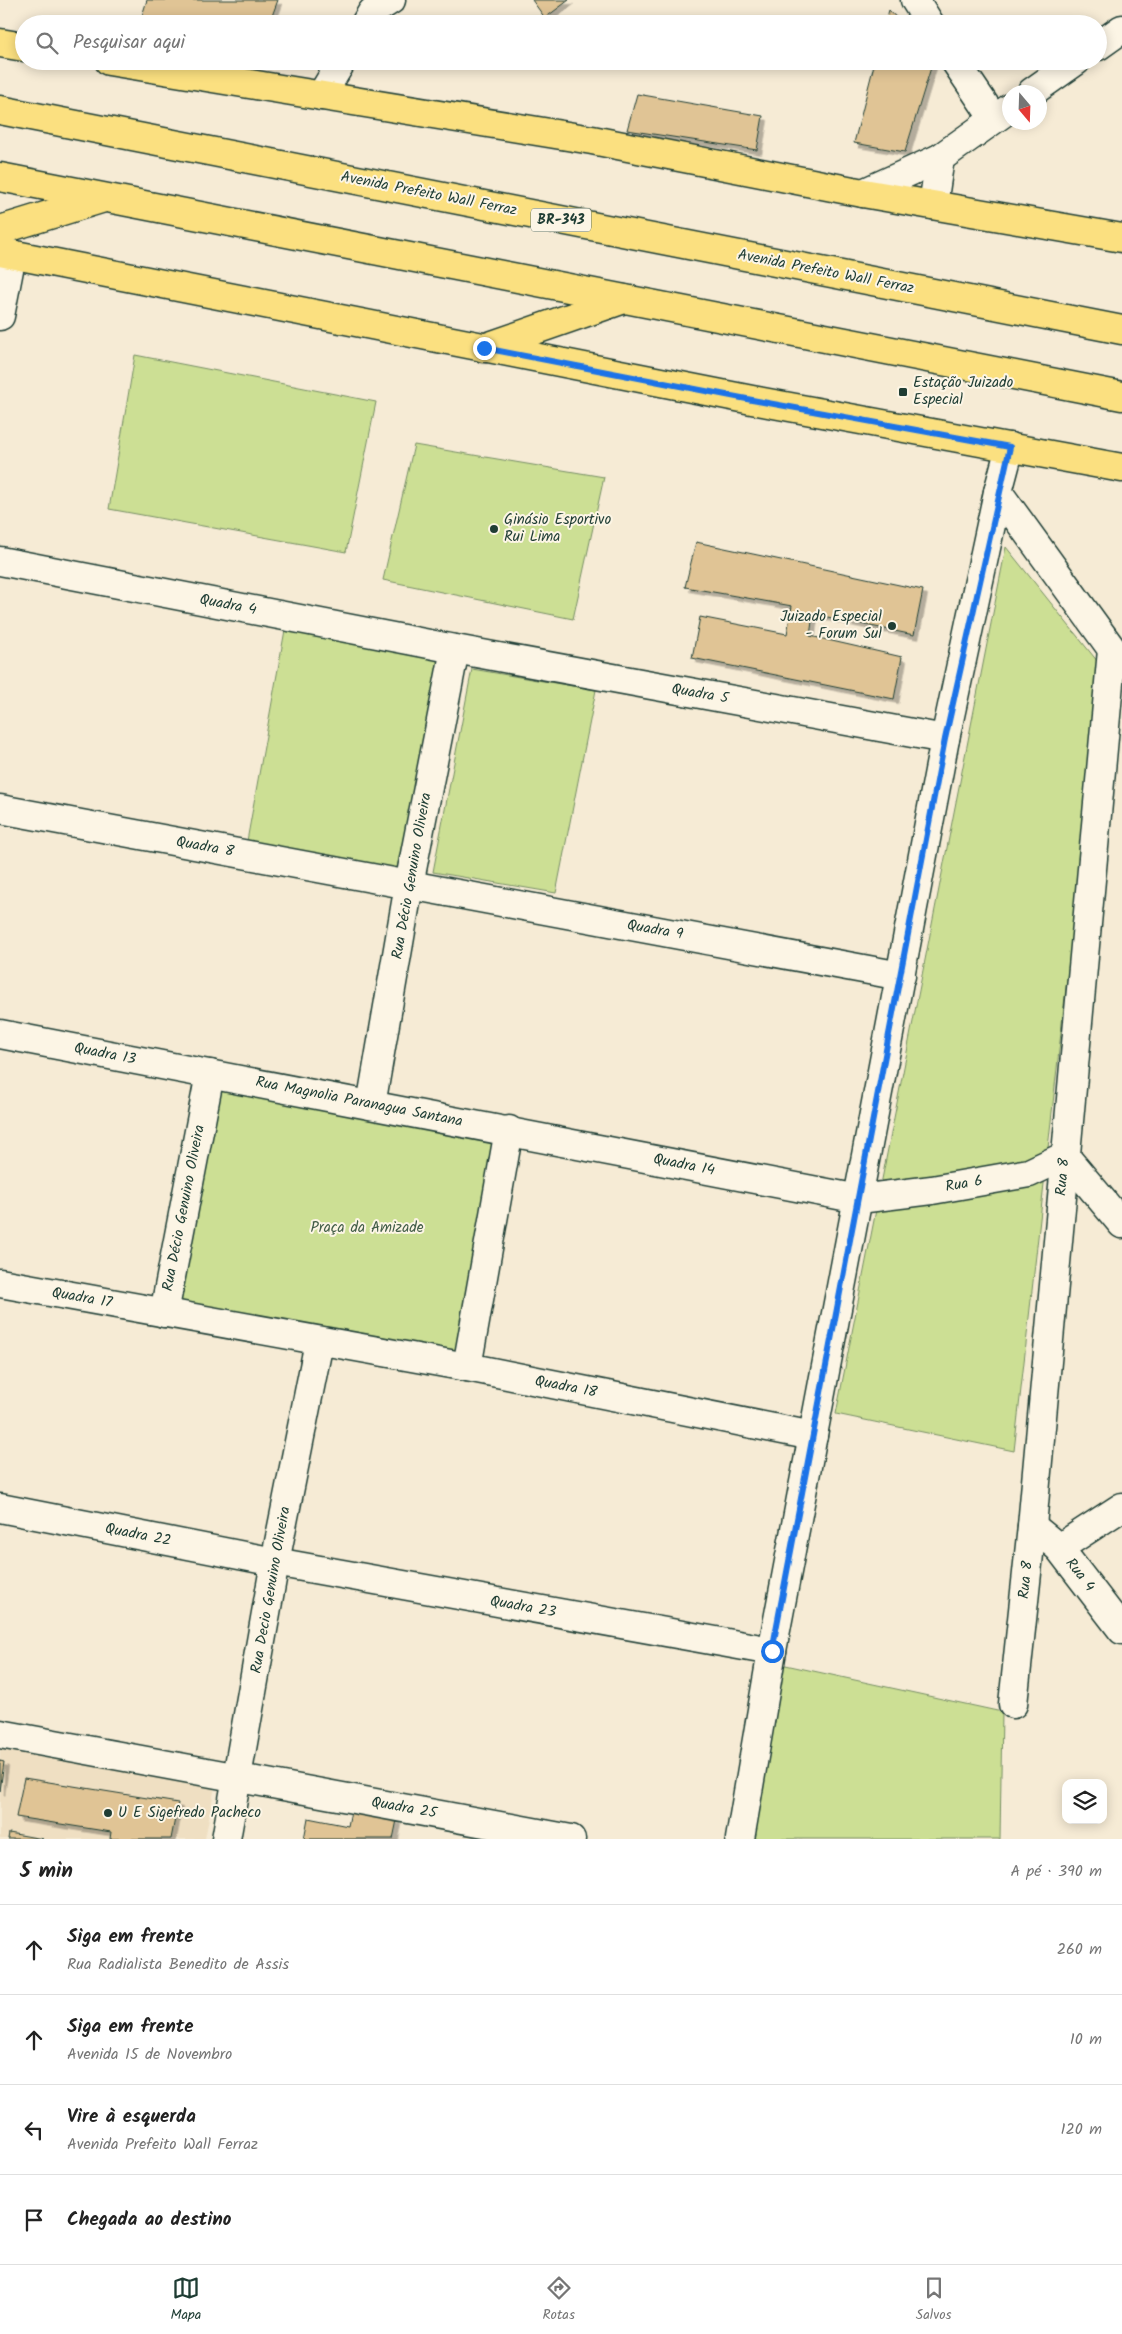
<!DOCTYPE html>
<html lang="pt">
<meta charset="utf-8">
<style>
:root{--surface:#fff;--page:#f6f6f6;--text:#222;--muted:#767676;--line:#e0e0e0;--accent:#1f3d34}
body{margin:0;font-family:Kalam,sans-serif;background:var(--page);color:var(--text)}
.controls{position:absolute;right:15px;bottom:15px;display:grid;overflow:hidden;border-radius:10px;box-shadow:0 2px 12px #0003}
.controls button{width:45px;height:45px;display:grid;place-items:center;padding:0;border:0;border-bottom:1px solid var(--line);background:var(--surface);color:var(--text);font:25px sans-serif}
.compass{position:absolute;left:1002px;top:85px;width:45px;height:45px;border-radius:50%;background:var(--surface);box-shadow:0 2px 12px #0003;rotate:161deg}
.stop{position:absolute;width:15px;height:15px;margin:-11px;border:4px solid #1a73e8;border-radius:50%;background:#fff}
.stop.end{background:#1a73e8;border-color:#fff;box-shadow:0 1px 5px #0008}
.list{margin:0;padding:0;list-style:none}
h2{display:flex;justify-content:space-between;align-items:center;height:65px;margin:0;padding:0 20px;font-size:21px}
h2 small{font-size:16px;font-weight:400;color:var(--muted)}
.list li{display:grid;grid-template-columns:32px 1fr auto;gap:15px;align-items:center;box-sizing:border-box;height:90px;padding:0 20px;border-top:1px solid var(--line)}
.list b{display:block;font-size:19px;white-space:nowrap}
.list p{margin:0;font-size:16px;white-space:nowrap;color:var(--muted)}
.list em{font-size:16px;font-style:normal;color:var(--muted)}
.icon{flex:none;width:28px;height:28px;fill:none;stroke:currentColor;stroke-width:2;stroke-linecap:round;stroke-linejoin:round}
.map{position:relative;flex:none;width:1122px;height:1839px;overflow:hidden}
.search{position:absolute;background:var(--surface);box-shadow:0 2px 12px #0003;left:15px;right:15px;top:15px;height:55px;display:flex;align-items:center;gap:12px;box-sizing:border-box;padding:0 18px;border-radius:28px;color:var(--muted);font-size:19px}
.sheet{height:425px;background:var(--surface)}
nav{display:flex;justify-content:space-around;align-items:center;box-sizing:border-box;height:70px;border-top:1px solid var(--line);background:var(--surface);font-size:14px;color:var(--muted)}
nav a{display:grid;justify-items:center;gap:2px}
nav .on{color:var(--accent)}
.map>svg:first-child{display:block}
.built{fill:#efdfc2}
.green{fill:#ccdf94;stroke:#768e64}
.building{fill:#e0c495;stroke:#1f3d34;filter:url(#shadow)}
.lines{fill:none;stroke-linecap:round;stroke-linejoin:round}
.street-casing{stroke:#1f3d34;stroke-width:31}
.secondary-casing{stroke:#1f3d34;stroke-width:31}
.primary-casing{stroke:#1f3d34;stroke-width:31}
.highway-casing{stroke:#1f3d34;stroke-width:31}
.street{stroke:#fcf5e5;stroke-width:28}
.secondary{stroke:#fcf5e5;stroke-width:28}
.primary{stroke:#fbe080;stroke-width:28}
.highway{stroke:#fbe080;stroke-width:28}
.route{stroke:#1a73e8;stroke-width:6}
.poi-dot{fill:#1f3d34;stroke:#fcf5e5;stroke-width:2}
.labels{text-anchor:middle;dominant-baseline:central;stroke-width:4;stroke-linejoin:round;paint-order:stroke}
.shield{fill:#fcf5e5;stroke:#617469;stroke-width:1}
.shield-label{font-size:14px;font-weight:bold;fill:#1f3d34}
.street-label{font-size:15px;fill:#1f3d34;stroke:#fcf5e5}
.poi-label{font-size:15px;fill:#1f3d34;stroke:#fcf5e5;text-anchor:start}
.park-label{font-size:15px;fill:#425d47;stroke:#fcf5e5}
</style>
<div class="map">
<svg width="1122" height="1839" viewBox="0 0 1122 1839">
<defs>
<filter id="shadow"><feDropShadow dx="4.5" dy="4.5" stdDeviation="0" flood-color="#0004"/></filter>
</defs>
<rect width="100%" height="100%" fill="#f6ebd5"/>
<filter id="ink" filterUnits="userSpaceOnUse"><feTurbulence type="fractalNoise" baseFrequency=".02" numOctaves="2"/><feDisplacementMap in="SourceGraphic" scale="10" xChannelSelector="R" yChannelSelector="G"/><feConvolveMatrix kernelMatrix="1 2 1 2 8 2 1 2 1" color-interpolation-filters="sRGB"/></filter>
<g filter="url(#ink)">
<polygon class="built" points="0,1747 215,1786 205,1839 0,1839"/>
<g class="green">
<polygon points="135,355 376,402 346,552 109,509"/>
<polygon points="414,445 604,477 573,619 383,580"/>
<polygon points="1006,547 1102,667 1014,1451 836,1414"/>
<polygon points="285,630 442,659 397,868 247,841"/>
<polygon points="472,669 596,690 556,893 433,872"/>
<polygon points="219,1090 500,1138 458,1359 177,1305"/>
<polygon points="781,1664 1002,1712 1000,1839 752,1839"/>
</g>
<g class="building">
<polygon points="147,0 278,0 269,24 160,24 141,19"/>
<polygon points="532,0 569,0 545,18"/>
<polygon points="889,10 902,24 885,24"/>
<polygon points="875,61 933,61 905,152 854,143"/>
<polygon points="637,94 763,116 757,150 627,130"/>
<polygon points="696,542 923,590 914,635 813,614 810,636 902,657 894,699 692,658 700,617 787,634 792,606 685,587"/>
<polygon points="0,1761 4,1762 0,1791"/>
<polygon points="24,1778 178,1803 171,1839 110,1839 111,1832 16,1817"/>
<polygon points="351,1811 397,1820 393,1839 304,1839 308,1818 348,1826"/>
<polygon points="9,1833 43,1839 8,1839"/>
</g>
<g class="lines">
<defs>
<g id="street">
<polyline points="915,0 930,24"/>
<polyline points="365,24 372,12 391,0"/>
<polyline points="955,61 994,119"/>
<polyline points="321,96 342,61"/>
<polyline points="0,561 455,649 945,739"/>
<polyline points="0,809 901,976"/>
<polyline points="0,1034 859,1199 932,1190 1029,1173 1065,1156 1122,1224"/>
<polyline points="371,1105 409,885 455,649"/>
<polyline points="0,1283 467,1367 813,1436"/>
<polyline points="164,1313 210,1074"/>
<polyline points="467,1367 509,1130"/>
<polyline points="0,1508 275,1562 772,1651"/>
<polyline points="1032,1526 1059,1548 1122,1630"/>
<polyline points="1059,1548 1122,1507"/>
<polyline points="1013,1704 1032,1526 1112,650"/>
<polyline points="0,1734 571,1839"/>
<polyline points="226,1839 275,1562 319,1342"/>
<polyline points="740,1839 772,1651 945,739 998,492"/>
</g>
<g id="secondary">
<polyline points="1098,46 1122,29"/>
<polyline points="1032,92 1076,61"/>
<polyline points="863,193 940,158 1010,108"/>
<polyline points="933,205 940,158"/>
<polyline points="0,316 12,254"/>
<polyline points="1010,447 998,492 1122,663"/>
</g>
<g id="primary">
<polyline points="0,43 24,47"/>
<polyline points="109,61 592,140 863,193 1122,238"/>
<polyline points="0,252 752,400 1122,468"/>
</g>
<g id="highway">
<polyline points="0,110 1122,330"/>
<polyline points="0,177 1122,396"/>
<polyline points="0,230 104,198"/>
<polyline points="484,348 624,299"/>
</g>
</defs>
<use href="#street" class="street-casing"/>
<use href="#secondary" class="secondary-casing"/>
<use href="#primary" class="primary-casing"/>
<use href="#highway" class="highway-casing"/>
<use href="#street" class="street"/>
<use href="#secondary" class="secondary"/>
<use href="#primary" class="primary"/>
<use href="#highway" class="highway"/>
</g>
</g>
<g class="lines" filter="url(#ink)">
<polyline class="route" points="484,348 752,400 1010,447 945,739 772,1651"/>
</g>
<g class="poi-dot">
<rect x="898" y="387" width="10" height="10" rx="2.5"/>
<circle cx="494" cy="529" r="5"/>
<circle cx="892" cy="626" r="5"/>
<circle cx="108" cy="1813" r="5"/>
</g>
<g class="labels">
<rect class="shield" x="531" y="208.5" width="60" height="23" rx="4"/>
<g class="shield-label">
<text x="561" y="220">BR-343</text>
</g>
<g class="street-label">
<text transform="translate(429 194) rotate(11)">Avenida Prefeito Wall Ferraz</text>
<text transform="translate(826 272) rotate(11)">Avenida Prefeito Wall Ferraz</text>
<text transform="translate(228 605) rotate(11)">Quadra 4</text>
<text transform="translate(700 694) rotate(10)">Quadra 5</text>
<text transform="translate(205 847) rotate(10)">Quadra 8</text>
<text transform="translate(412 876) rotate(-80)">Rua Décio Genuino Oliveira</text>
<text transform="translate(655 930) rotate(10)">Quadra 9</text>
<text transform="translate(105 1054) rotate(11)">Quadra 13</text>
<text transform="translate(359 1102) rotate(11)">Rua Magnolia Paranagua Santana</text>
<text transform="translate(684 1165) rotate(11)">Quadra 14</text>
<text transform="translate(1063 1177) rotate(-85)">Rua 8</text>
<text transform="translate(964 1184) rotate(-10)">Rua 6</text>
<text transform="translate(184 1208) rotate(-79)">Rua Décio Genuino Oliveira</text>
<text transform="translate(82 1298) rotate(10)">Quadra 17</text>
<text transform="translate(566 1387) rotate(11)">Quadra 18</text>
<text transform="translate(138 1535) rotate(11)">Quadra 22</text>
<text transform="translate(1080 1575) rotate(52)">Rua 4</text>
<text transform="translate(1026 1580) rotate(-84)">Rua 8</text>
<text transform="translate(271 1590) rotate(-80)">Rua Decio Genuino Oliveira</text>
<text transform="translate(523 1607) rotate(10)">Quadra 23</text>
<text transform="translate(404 1808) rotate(10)">Quadra 25</text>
</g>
<g class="poi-label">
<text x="913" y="383">Estação Juizado<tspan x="913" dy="17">Especial</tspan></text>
<text x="504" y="520">Ginásio Esportivo<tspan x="504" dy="17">Rui Lima</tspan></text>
<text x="882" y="617" text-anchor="end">Juizado Especial<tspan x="882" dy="17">- Forum Sul</tspan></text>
<text x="118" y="1813">U E Sigefredo Pacheco</text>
</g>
<g class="park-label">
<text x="367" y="1228">Praça da Amizade</text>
</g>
</g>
</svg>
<div class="controls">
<button><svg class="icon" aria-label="layers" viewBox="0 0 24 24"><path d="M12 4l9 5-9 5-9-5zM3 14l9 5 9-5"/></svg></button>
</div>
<svg class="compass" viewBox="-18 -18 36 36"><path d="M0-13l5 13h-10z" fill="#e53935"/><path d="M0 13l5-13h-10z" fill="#767676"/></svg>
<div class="stop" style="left:772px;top:1651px"></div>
<div class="stop end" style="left:484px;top:348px"></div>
<div class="search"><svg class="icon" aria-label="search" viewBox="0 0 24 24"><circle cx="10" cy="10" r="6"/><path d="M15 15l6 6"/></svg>Pesquisar aqui</div>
</div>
<section class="sheet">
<h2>5 min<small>A pé · 390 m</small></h2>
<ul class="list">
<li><svg class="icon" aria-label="ahead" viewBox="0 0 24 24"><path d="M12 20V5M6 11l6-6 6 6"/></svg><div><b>Siga em frente</b><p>Rua Radialista Benedito de Assis</p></div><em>260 m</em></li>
<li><svg class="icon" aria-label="ahead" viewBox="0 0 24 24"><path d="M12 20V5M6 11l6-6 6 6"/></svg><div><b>Siga em frente</b><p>Avenida 15 de Novembro</p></div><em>10 m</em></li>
<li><svg class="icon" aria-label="left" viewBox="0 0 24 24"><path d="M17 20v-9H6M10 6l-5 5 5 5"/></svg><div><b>Vire à esquerda</b><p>Avenida Prefeito Wall Ferraz</p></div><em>120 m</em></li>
<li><svg class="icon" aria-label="arrive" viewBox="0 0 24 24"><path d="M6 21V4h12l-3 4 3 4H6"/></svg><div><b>Chegada ao destino</b></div></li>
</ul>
</section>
<nav>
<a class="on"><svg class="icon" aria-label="map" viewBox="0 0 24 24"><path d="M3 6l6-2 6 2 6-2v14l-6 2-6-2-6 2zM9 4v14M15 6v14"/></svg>Mapa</a>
<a><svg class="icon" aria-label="directions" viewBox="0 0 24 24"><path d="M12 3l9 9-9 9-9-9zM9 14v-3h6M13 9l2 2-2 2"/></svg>Rotas</a>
<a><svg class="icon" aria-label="saved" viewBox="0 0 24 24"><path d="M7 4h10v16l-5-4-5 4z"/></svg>Salvos</a>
</nav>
